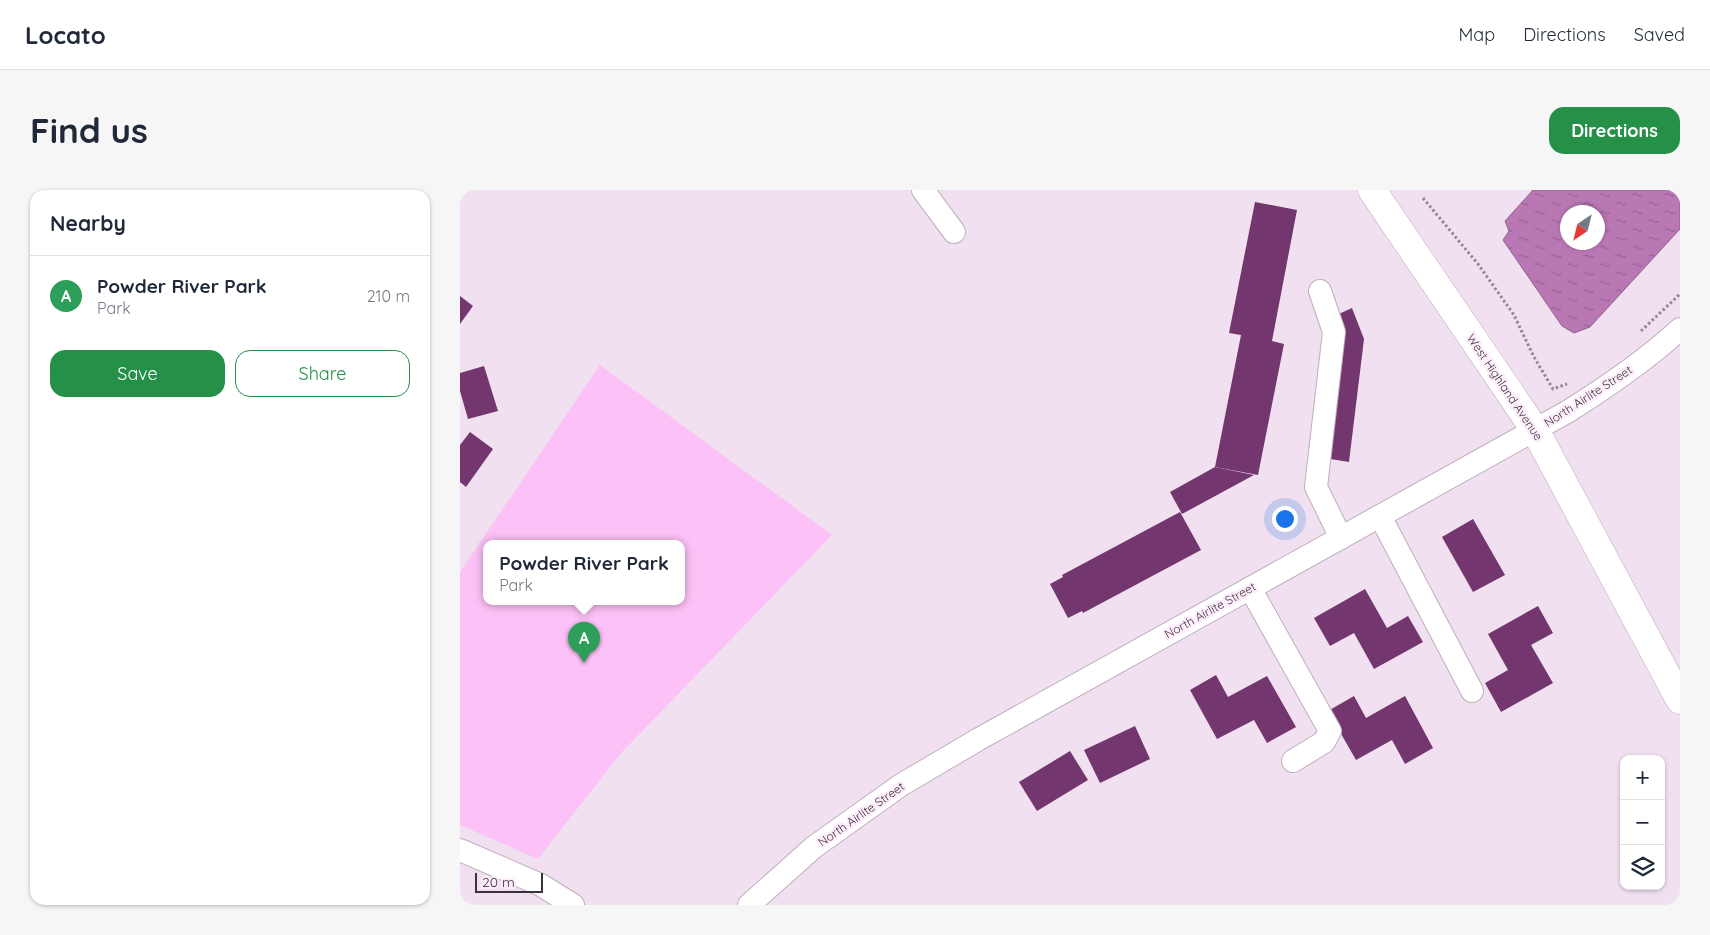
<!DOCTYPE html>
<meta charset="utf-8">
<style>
:root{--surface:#fff;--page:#f6f6f7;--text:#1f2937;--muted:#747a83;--line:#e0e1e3;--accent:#249048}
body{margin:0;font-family:Quicksand,sans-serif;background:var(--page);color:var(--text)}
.controls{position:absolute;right:15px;bottom:15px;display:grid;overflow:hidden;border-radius:10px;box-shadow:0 1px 4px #0004}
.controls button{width:45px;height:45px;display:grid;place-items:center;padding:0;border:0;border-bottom:1px solid var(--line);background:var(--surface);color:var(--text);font:25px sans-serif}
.compass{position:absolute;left:1100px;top:15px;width:45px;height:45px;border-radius:50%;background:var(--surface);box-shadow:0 1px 4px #0004;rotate:215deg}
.scale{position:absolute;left:15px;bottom:12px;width:68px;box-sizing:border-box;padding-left:5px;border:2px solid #393238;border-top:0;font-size:14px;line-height:18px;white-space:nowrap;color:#393238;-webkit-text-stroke:4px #feeefc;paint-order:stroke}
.you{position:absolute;left:824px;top:328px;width:18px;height:18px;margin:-12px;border:4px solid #fff;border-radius:50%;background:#1a73e8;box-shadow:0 0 0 8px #1a73e833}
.badge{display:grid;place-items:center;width:32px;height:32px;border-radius:50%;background:var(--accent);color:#fff;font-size:16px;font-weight:700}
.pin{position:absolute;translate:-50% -41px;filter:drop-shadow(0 1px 2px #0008)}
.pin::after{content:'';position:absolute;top:26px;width:18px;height:15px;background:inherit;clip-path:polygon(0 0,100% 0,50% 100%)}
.popup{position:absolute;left:23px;top:350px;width:202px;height:65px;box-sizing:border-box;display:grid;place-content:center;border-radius:10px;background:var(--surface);filter:drop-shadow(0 1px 4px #0005);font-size:16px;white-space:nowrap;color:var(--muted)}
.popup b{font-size:19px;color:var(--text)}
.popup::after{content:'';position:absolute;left:50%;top:100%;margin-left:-10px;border:10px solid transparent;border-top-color:var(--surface)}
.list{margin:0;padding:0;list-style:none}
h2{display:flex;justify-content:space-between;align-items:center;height:65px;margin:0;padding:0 20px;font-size:21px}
h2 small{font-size:16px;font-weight:400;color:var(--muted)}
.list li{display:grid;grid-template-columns:32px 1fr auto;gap:15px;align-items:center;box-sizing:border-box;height:80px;padding:0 20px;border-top:1px solid var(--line)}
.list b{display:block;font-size:19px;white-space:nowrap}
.list p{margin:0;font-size:16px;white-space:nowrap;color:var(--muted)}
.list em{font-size:16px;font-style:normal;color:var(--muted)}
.actions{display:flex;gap:10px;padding:15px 20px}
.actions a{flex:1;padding:11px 0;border:1px solid var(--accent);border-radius:15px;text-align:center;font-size:18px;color:var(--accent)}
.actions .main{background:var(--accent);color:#fff}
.icon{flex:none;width:28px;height:28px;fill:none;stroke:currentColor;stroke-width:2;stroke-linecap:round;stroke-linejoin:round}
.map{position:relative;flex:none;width:1220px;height:715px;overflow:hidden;border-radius:15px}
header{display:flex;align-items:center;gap:30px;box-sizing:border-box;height:70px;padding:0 25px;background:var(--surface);border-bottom:1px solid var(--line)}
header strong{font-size:24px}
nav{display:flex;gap:28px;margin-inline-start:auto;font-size:18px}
.intro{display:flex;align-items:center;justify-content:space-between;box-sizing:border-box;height:120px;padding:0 30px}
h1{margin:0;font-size:35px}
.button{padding:12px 22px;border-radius:15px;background:var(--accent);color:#fff;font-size:18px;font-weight:700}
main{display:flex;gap:30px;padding:0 30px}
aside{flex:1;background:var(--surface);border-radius:15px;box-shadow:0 1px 4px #0004}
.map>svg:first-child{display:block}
.green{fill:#fcc1f6;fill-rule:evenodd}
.water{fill:url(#water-ripples);stroke:#93628e;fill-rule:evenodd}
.building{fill:#73366f}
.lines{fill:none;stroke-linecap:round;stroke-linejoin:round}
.minor-casing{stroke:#bfafbd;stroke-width:24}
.major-casing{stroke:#bfafbd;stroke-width:29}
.path{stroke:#938792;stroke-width:3;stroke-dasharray:2.5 2.5;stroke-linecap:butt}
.minor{stroke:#fff;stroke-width:22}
.major{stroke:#fff;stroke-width:28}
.labels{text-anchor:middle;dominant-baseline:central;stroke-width:5;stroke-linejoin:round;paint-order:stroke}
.street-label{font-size:12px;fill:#393238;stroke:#feeefc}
</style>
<header>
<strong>Locato</strong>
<nav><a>Map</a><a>Directions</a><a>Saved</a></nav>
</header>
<div class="intro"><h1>Find us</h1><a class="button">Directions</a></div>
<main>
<aside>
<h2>Nearby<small></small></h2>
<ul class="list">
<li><span class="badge" style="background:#2e9e5b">A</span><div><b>Powder River Park</b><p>Park</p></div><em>210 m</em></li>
</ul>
<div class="actions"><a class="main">Save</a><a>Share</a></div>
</aside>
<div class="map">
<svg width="1220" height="715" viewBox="0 0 1220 715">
<defs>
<pattern id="water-ripples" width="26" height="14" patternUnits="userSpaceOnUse" patternTransform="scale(1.25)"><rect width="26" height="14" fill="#b977b3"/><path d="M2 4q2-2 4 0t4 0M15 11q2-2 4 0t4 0" fill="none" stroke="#976293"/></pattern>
</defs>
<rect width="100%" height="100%" fill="#f1e0ef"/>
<path class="green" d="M140 175 372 345 161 563 78 669 0 635V382ZM27 354H222V412H27Z"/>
<path class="water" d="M1073 0H1220V39L1130 137 1114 143 1102 136 1043 50 1049 41 1045 31ZM1108 22H1138V52H1108Z"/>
<g class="building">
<polygon points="795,12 837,20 812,151 824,154 798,285 755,277 781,145 769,143"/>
<polygon points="0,106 13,116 0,134"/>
<polygon points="892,118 904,149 889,272 864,268 872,127"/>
<polygon points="24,176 38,221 8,229 0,201 0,183"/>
<polygon points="10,242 33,259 6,297 0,292 0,255"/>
<polygon points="755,277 794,285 722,324 710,302"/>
<polygon points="720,322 741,360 623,423 622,421 608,428 590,394 603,387 602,385"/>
<polygon points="1013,329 1045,385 1013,402 982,347"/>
<polygon points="905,399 927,438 948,426 963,452 914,479 894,443 870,456 854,428"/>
<polygon points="1078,416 1093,443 1071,455 1093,493 1041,522 1025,493 1048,480 1028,444"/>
<polygon points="756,485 768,507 807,486 836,537 807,553 794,530 757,549 730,500"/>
<polygon points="894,506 906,528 945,506 973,558 945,574 932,550 896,570 868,521"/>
<polygon points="675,536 690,569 640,593 624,560"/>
<polygon points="610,561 628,590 577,621 559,592"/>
</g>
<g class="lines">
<defs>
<g id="minor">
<polyline points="463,0 494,42"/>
<polyline points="860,101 874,142 856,297 881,348"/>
<polyline points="920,326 1012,501"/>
<polyline points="790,398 870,541 864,552 833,571"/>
<polyline points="0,660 81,695 113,715"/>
<path d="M289 715 354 657 441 595 519 549 1107 222C1147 197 1185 171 1220 139"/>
</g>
<polyline id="major" points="912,0 1075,240 1220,510"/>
</defs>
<use href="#minor" class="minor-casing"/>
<use href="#major" class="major-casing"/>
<g class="path">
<polyline points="963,8 1018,74 1054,125 1074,167 1093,199 1107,194"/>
<polyline points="1181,141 1220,104"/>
</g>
<use href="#minor" class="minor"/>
<use href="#major" class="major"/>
</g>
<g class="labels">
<g class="street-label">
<text transform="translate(1045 197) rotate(56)">West Highland Avenue</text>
<text transform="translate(1128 206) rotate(-33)">North Airlite Street</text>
<text transform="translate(750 420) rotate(-29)">North Airlite Street</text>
<text transform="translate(401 624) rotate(-35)">North Airlite Street</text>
</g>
</g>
</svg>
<div class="controls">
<button>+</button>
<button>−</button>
<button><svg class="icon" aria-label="layers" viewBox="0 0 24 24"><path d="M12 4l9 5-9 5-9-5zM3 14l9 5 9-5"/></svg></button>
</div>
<svg class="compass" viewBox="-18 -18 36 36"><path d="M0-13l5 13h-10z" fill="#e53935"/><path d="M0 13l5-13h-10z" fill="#747a83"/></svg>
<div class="scale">20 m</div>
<div class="you"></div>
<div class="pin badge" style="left:124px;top:473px;background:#2e9e5b">A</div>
<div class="popup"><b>Powder River Park</b>Park</div>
</div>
</main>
